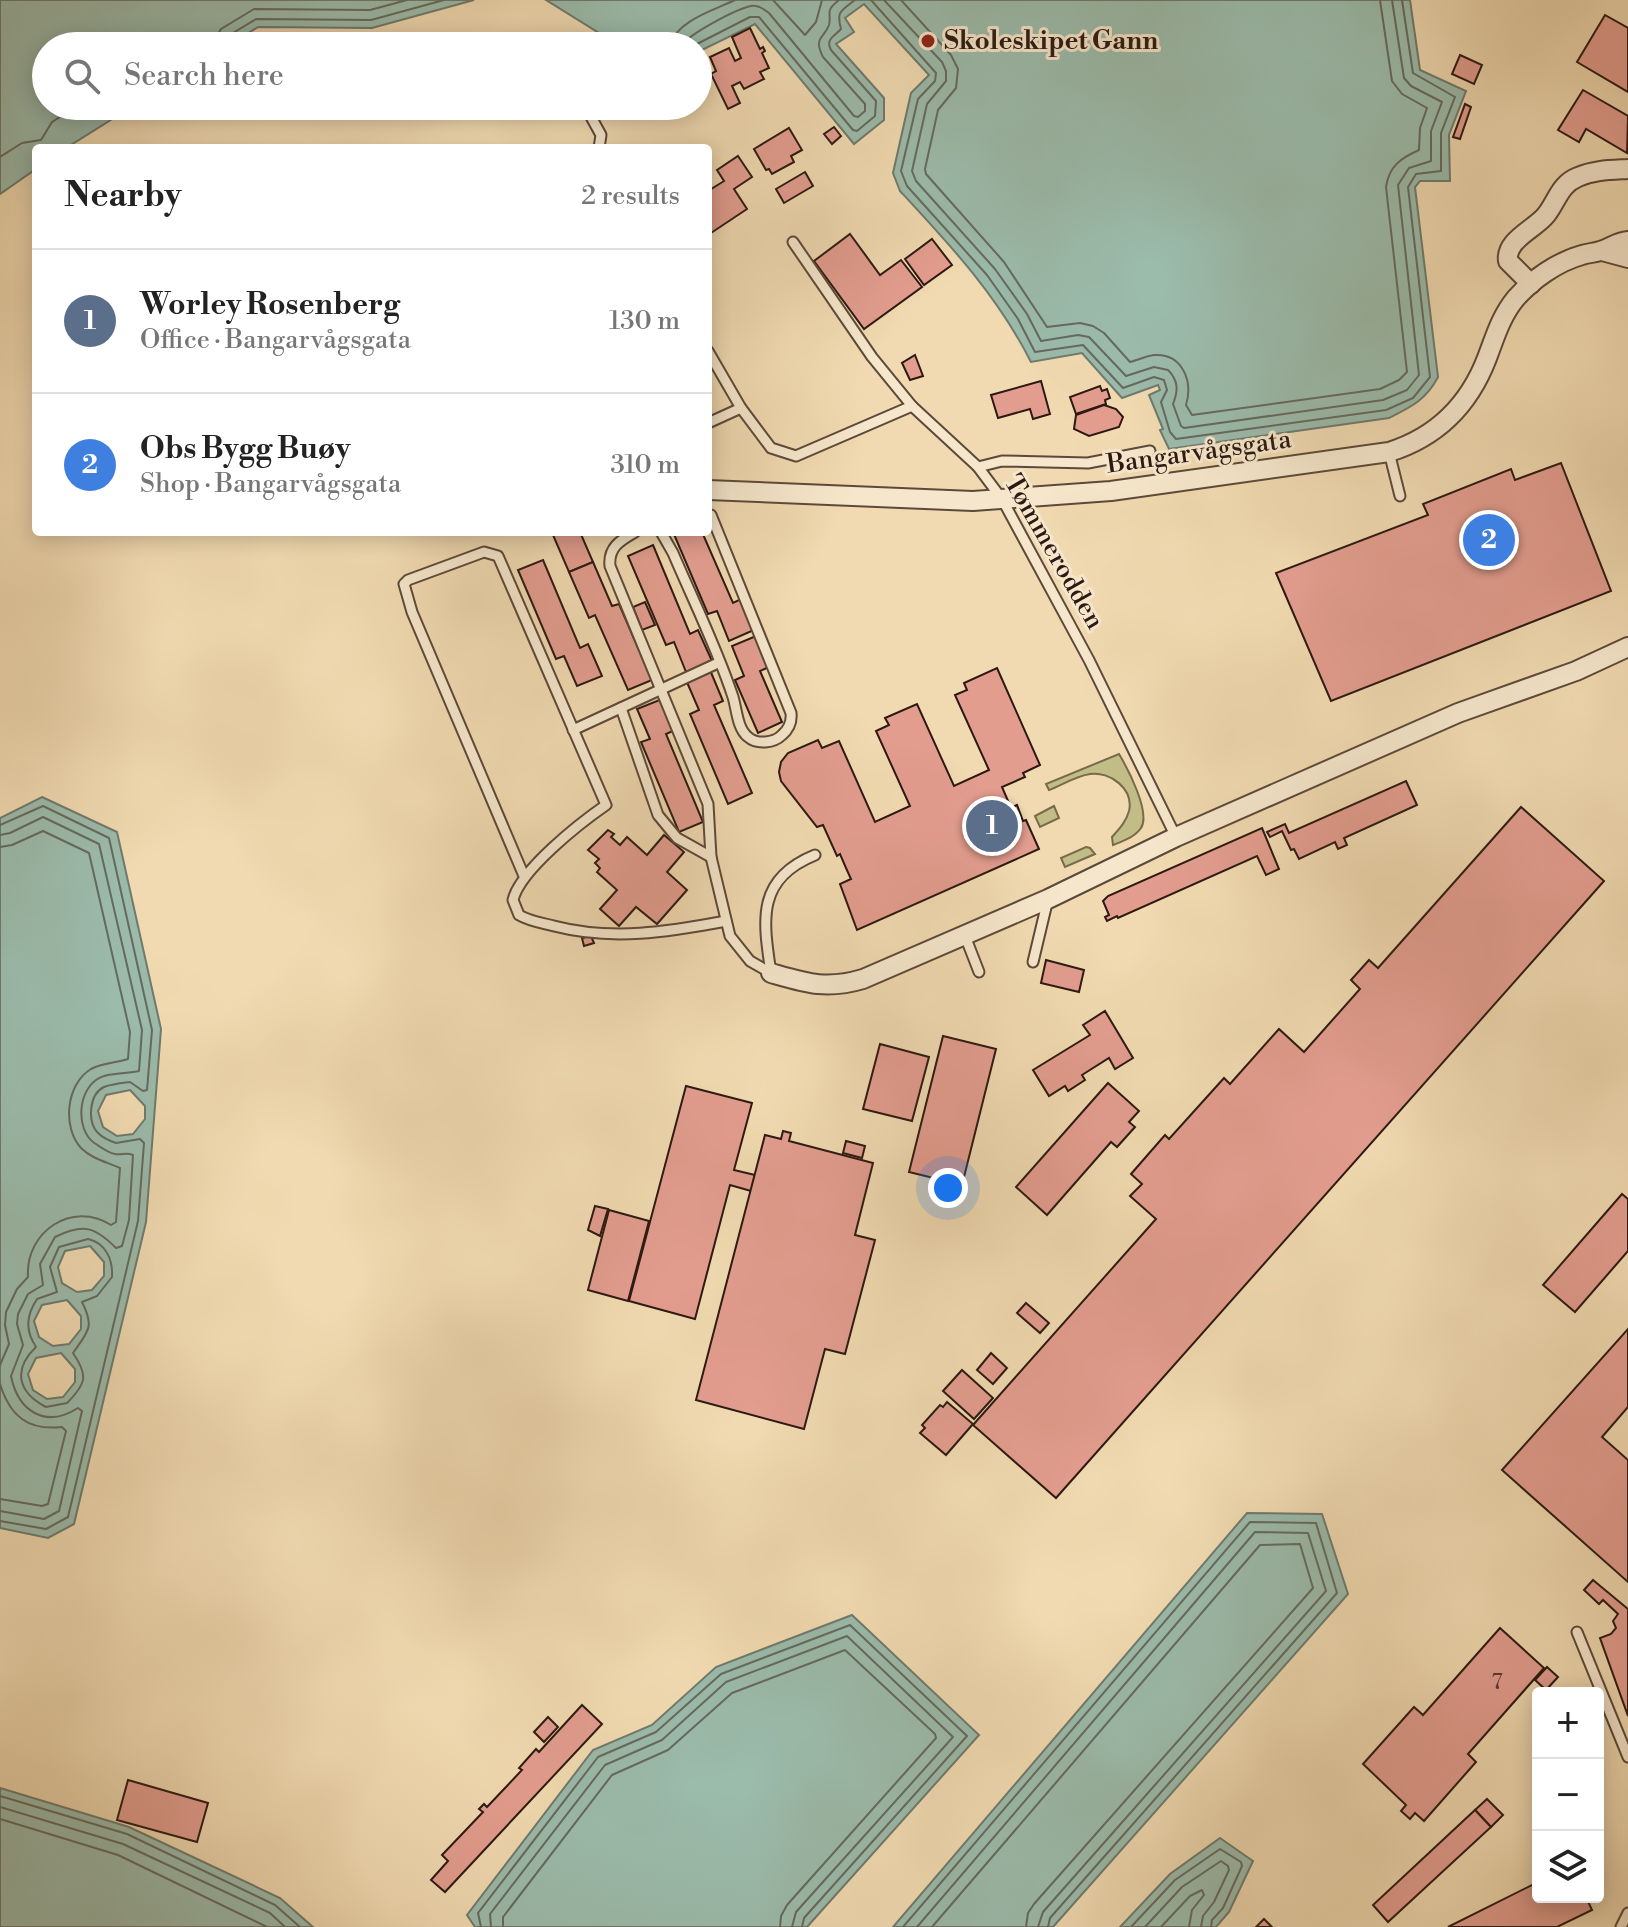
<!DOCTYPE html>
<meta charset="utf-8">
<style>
:root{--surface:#fff;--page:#f2f2f2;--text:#222;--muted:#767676;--line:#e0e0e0;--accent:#0f766e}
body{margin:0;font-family:"Libre Bodoni",serif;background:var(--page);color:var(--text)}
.controls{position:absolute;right:24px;bottom:24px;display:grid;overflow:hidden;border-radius:8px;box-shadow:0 4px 20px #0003}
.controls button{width:72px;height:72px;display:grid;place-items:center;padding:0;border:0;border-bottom:2px solid var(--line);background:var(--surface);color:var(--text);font:40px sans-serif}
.you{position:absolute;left:948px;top:1188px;width:28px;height:28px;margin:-20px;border:6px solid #fff;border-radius:50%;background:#1a73e8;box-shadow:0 0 0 12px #1a73e833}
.badge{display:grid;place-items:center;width:52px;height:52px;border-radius:50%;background:var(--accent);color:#fff;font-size:26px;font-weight:700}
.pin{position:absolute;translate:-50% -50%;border:4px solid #fff;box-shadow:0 2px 8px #0006}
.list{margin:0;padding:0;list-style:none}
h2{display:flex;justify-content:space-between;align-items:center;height:104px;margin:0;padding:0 32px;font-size:34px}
h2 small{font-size:26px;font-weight:400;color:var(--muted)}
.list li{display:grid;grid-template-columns:52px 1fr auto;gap:24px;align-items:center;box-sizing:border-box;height:144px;padding:0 32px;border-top:2px solid var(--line)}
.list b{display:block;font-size:30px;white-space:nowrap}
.list p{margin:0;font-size:26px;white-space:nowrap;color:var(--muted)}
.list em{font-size:26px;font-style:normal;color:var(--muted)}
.icon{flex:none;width:44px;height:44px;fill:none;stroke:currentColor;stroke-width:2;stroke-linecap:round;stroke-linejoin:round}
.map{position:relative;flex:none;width:1628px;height:1927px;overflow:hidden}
.search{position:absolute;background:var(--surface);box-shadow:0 4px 20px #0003;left:32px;top:32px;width:680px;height:88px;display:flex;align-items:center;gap:20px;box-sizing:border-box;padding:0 28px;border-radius:44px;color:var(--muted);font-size:30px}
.panel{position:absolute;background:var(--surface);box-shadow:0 4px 20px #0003;left:32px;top:144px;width:680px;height:392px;border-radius:8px}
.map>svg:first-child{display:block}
.green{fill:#c2bd86;stroke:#776b4c;stroke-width:2}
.water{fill:#9bbbab;stroke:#6f7a6e;stroke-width:2;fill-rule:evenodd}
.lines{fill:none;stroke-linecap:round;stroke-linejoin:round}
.shore{stroke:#646a5e;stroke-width:2}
.building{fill:#e39d8f;stroke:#2c1912;stroke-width:2}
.service-casing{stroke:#5d493a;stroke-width:13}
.minor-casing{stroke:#5d493a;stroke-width:22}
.service{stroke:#f6e7cc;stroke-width:9}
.minor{stroke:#f6e7cc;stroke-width:18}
.poi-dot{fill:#8f2418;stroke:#f6e7cc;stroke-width:3}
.labels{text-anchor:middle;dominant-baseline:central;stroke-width:6;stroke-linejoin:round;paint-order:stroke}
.number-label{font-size:22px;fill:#5a3a31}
.poi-label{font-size:26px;font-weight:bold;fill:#2c1912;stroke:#f6e7cc;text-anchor:start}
.street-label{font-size:26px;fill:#2c1912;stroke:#f6e7cc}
</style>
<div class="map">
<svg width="1628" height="1927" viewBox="0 0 1628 1927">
<rect width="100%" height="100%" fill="#f1dab1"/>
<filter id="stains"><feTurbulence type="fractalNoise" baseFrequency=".0025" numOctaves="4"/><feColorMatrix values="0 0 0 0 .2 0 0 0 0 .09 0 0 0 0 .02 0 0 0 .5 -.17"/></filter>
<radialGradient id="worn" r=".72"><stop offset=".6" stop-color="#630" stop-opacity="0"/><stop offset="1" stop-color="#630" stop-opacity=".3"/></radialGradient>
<g class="green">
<path d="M1119 754C1128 769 1151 813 1141 828 1135 837 1123 841 1113 845L1112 837C1119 829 1126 822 1129 811 1134 789 1110 771 1090 774 1076 776 1062 785 1049 790L1046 784Z"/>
<polygon points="1054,806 1059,818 1040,827 1035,816"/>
<polygon points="1086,847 1090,848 1095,854 1065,867 1061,858"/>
</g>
<g class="water">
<polygon points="0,0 474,0 372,28 258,27 228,46 46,46 46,106 133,106 66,148 36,148 36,169 0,194"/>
<path d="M546 0H1410L1420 70 1466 91 1449 135 1450 181H1420L1415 187 1438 377C1426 400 1411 407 1389 418L1169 449 1160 430 1163 429 1149 395 1160 390 1158 385 1122 398 1082 353 1031 362C997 295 951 246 900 191L893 173 911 93 929 75 864 4 845 18 854 32 836 44 884 98V120L854 144 755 24 698 52V46H620Z"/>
<path d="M42 797 117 832 161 1029 146 1222 74 1524 48 1538 0 1528V818ZM130 1090 145 1106V1119L133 1134 117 1136 103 1127 98 1111 106 1095ZM90 1246 104 1262V1276L92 1290 77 1292 62 1283 58 1267 65 1251ZM67 1300 81 1316V1329L69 1344 53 1346 39 1337 34 1321 42 1305ZM61 1353 75 1369V1382L63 1397 47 1399 33 1390 28 1374 36 1358Z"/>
<polygon points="1247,1513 1322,1514 1348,1594 1053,1927 893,1927"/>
<polygon points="852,1615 979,1735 807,1927 475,1927 467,1915 593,1750 652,1725 716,1667"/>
<polygon points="0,1788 129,1827 280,1898 313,1927 0,1927"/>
<polygon points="1220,1838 1253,1861 1229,1912 1216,1927 1120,1927 1170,1874"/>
</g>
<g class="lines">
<g class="shore">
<polyline points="773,0 805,35 816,22 822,0"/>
<polyline points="871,0 936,73 935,81 918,99 901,171 907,186 987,275 1018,319 1035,352 1083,345 1123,388 1154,377 1164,380 1167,390 1161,402 1170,432 1176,439 1386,410 1413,398 1430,377 1408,187 1416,174 1441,171 1441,133 1455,97 1413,73 1402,0"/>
<path d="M884 0 942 62 946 71V81L927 104 912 171 916 181 995 269 1027 314 1041 341 1078 335 1089 337 1126 376 1154 367 1168 370C1179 381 1178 391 1173 404L1181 426 1184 428 1383 400 1407 390 1419 375 1398 185 1409 168 1431 161V131L1442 102 1411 86 1404 78 1392 0"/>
<path d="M901 0 951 55 958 69 956 88 938 110 925 169 926 174 1004 262 1047 327 1080 323 1093 326 1104 333 1130 362C1138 360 1146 356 1154 355 1183 353 1193 382 1186 405L1192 415 1380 389 1399 380 1407 372 1386 187C1389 166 1401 158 1419 150L1420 128 1427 108 1402 94 1392 81 1380 0"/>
<polyline points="215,46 216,37 221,29 254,9 370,10 407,0"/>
<polyline points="225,46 228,36 256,19 371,20 444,0"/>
<path d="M669 46C678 20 712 11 735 0"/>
<path d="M681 46C689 34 736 9 751 6 758 5 763 8 769 13L854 116 858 117 865 111V104L823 57C813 37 824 39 829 25 832 12 824 12 839 0"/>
<path d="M693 46 750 17H759L853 130 857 131 875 116 876 101 831 50C825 39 835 36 841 29 836 11 841 11 855 0"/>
<polyline points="0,157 22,143 41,140 52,122 77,106"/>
<path d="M0 825 43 806 109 838 152 1030 147 1090 143 1091 130 1082C122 1083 112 1084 104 1087 89 1094 87 1122 98 1133 103 1138 110 1141 116 1143L140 1139 144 1143 138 1221 68 1517 46 1529 0 1521"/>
<path d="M0 835 10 833 43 817 99 844 142 1030 139 1071C126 1074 107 1072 96 1080 78 1093 76 1128 93 1142 99 1146 108 1153 115 1154 123 1155 126 1152 133 1155L129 1220 122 1246 116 1248C95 1227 84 1223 55 1237L40 1264 43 1285 28 1294 18 1314 17 1324 23 1345 11 1376C18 1411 45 1429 78 1408L82 1411 59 1511 44 1519 0 1511"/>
<path d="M0 847 12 845 43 831 89 853 130 1032 128 1059C116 1063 102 1063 91 1069 66 1084 62 1127 81 1148 92 1159 107 1162 120 1168L116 1222 111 1225C72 1200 25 1232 28 1277L17 1289 6 1312 5 1325 9 1344 0 1365"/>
<path d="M88 1239C106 1243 113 1260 112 1277L97 1296 82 1302C95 1328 88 1331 73 1353 88 1375 87 1383 67 1403L46 1407C17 1392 13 1369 36 1347 25 1330 26 1316 37 1299L57 1292 50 1267 59 1247Z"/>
<path d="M0 1384C10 1416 28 1431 62 1427L66 1431 48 1504 42 1506 0 1499"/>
<polyline points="0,1796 127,1834 275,1905 300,1927"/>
<polyline points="0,1807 123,1844 270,1913 285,1927"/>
<polyline points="0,1819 118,1855 267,1927"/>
<polyline points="481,1927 478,1913 598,1757 656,1732 721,1674 850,1625 967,1736 804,1918 802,1927"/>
<polyline points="491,1927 490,1914 605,1765 662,1740 726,1682 847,1636 953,1737 796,1912 792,1927"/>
<polyline points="503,1927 503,1917 612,1775 668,1750 732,1693 845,1650 935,1734 936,1738 787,1905 781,1916 780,1927"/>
<polyline points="903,1927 1250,1522 1316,1523 1337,1593 1050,1918 1048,1927"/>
<polyline points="917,1927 1255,1532 1308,1533 1326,1591 1043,1912 1038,1927"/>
<polyline points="932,1927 1260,1545 1300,1544 1313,1588 1034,1904 1028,1913 1026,1927"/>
<polyline points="1131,1927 1175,1880 1220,1849 1241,1862 1242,1866 1223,1908 1212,1920 1211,1927"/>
<polyline points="1145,1927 1182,1887 1221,1861 1228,1866 1229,1870 1214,1902 1203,1916 1201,1927"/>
<polyline points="1161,1927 1190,1896 1202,1890 1204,1895 1192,1910 1189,1927"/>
</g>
</g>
<g class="building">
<polygon points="1605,15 1628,28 1628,92 1577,62"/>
<polygon points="750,28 760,49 763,47 765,51 762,53 769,68 760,72 764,79 744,89 740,82 732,86 740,103 728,109 711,74 716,71 710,57 729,48 735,61 741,58 732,37"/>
<polygon points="1460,55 1482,65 1474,84 1452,74"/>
<polygon points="1583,90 1628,116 1627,153 1586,129 1579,142 1558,130"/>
<polygon points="1465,104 1471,107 1460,139 1453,137"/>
<polygon points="834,127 841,136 832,144 824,134"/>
<polygon points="789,128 802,150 791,156 794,162 772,174 769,169 766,170 754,149"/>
<polygon points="738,156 752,177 734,189 747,209 708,235 708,191 724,181 717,170"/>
<polygon points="805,172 813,186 784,203 776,189"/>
<polygon points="850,234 880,275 901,260 922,287 864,329 814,261"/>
<polygon points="932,239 952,265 924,285 905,259"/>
<polygon points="915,355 923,376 910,380 902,363"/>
<polygon points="1041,381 1050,414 1033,419 1030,409 998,418 991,395"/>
<polygon points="1100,386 1102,391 1107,389 1110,398 1105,400 1106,404 1076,414 1070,397"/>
<polygon points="1104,405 1116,409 1123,417 1119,427 1089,436 1074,429 1076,415"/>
<polygon points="1561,463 1611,591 1331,701 1276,573 1428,515 1423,504 1511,469 1515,480"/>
<polygon points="559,532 580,532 593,562 569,572 553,535"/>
<polygon points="673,532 702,532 733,603 741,599 754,630 729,641 717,611 708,614"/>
<polygon points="653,545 690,634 698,630 712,661 686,672 674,642 666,645 628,556"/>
<polygon points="543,560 580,648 588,644 602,676 577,686 564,656 556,659 518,570"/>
<polygon points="593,562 612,606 619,604 652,680 628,690 595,615 589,618 569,572"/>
<polygon points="645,602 655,625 642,630 633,607"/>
<polygon points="756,636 769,667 760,671 782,722 758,733 735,680 744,676 732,646"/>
<polygon points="997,668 1040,765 1023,773 1025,777 1002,787 1011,808 1017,805 1023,821 1026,820 1039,849 857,930 840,884 851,879 846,868 840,854 837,856 823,825 817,827 781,781 779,772 781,762 788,753 818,740 822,748 839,741 875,822 910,806 876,731 889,725 885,718 917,704 954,786 989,770 955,695 967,690 964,683"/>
<polygon points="710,670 723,701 714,705 752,793 728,804 690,714 699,710 686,680"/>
<polygon points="662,699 675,730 666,734 703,822 679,832 641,742 650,739 637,709"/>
<polygon points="1406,781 1417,805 1344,838 1347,845 1338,849 1335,842 1299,859 1294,849 1291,850 1282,831 1270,837 1267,832 1285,824 1289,833"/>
<polygon points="1521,807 1604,881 1056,1498 973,1425 1156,1219 1130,1196 1142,1184 1131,1174 1165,1135 1169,1139 1224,1078 1230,1084 1279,1029 1304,1052 1360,989 1351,980 1369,960 1378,968"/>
<polygon points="1262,828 1279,869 1266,875 1257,856 1118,918 1117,916 1107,921 1105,917 1109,915 1103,901 1108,896"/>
<polygon points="608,830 614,834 611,837 620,845 627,837 647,855 664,835 684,852 667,872 687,890 657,924 636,907 619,926 600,909 617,890 597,872 600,868 595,863 599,859 588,850"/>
<polygon points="591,936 594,943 584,946 582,938"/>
<polygon points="1046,960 1084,970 1079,992 1041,983"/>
<polygon points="1105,1011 1133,1058 1115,1069 1109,1058 1082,1075 1085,1080 1068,1091 1065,1086 1049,1096 1033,1070 1090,1035 1083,1025"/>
<polygon points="943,1036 996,1049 962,1185 909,1172"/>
<polygon points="880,1044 929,1057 912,1121 863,1109"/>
<polygon points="1108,1083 1139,1111 1129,1122 1135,1127 1117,1147 1111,1142 1047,1215 1016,1187"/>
<polygon points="686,1086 752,1103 734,1170 755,1175 751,1191 730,1185 695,1319 629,1301"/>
<polygon points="783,1131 791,1133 789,1141 873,1163 855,1235 875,1240 845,1354 825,1349 804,1429 696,1400 765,1135 781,1139"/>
<polygon points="846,1141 865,1146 862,1158 843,1153"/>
<polygon points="1622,1194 1628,1199 1628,1251 1575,1312 1543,1285"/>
<polygon points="595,1206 608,1209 600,1236 588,1230"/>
<polygon points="609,1210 649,1221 628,1301 588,1290"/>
<polygon points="1026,1303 1049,1323 1040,1333 1017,1313"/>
<polygon points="1628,1329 1628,1407 1602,1437 1628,1460 1628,1582 1502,1470"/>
<polygon points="991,1353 1007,1368 993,1384 977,1370"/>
<polygon points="962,1370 993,1398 974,1419 943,1391"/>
<polygon points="947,1402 973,1424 946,1455 920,1433 925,1428 922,1425 940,1405 943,1407"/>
<polygon points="1593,1580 1628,1609 1628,1716 1600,1638 1611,1634 1616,1628 1613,1621 1618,1614 1603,1600 1599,1604 1584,1590"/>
<polygon points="1500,1628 1544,1668 1468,1754 1476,1762 1424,1821 1415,1813 1410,1819 1401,1811 1406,1805 1363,1764 1414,1707 1423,1715"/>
<polygon points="1547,1667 1558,1677 1546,1690 1535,1680"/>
<polygon points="582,1705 602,1724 445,1892 431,1880 448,1861 442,1855 483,1812 479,1809 484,1804 487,1807 522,1770 519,1768 536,1749 539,1752"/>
<polygon points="548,1717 558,1727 544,1742 534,1732"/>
<polygon points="128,1780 208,1803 197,1842 117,1820"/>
<polygon points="1487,1799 1503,1815 1491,1827 1475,1810"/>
<polygon points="1475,1810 1491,1827 1388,1922 1373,1905"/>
<polygon points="1538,1882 1538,1897 1586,1897 1592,1910 1557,1927 1448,1927"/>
<polygon points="1264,1919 1272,1927 1256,1927"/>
</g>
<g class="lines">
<defs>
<g id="service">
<polyline points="590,115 601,135 599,148"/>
<polyline points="793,242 872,357 912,406 978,467 1002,499 1089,660 1176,837"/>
<polyline points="708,351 741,408 771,448 796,456 912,406"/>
<polyline points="708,423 741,408"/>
<polyline points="1389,452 1400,496"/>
<polyline points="978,467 1002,461 1088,463 1150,451"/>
<path d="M635 532C621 540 608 547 610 566L708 804 711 857 730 936 750 961 771 973"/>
<path d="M661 532 673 553C693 600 717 648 733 697 737 710 737 728 748 737 757 745 774 743 782 735 789 729 792 722 791 713L711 515"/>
<polyline points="621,708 658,815 677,838 711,857"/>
<polyline points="573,730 718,663"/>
<path d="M524 876 412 612 404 584 408 580 484 552 498 556 606 805C580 823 520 870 513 900L519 915C529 921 542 923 554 926 612 941 668 932 726 921"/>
<polyline points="965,936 979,972"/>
<polyline points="1033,962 1048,899"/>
<path d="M771 973C763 920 756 879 815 855"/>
<polyline points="1577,1632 1628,1757"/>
<polyline points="1621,1927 1628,1913"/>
</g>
<g id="minor">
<polyline points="1602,251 1628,258"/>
<path d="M1531 284 1508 261C1505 240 1535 229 1546 215 1557 201 1560 184 1578 177 1594 170 1611 170 1628 169"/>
<path d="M708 490 973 501 1111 491 1389 452C1437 437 1469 405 1487 358 1495 337 1501 316 1516 298 1533 279 1557 262 1582 255 1588 253 1594 253 1600 251 1611 248 1616 242 1628 241"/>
<path d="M771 973C806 983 826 990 863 979L1048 899 1176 837 1458 713 1576 671 1628 647"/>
</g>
</defs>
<use href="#service" class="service-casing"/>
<use href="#minor" class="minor-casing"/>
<use href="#service" class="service"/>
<use href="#minor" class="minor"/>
</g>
<circle class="poi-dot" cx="928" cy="41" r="8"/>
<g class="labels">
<g class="number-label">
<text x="1497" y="1682">7</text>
</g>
<g class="poi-label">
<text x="944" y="41">Skoleskipet Gann</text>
</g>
<g class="street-label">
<text transform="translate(1199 452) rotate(-8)">Bangarvågsgata</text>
<text transform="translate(1054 552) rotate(60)">Tømmerodden</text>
</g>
</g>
<rect width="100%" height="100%" filter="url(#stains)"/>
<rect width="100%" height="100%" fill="url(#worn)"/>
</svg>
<div class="controls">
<button>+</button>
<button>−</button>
<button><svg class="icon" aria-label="layers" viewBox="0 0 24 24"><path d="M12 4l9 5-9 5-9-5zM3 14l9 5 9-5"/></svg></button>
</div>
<div class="you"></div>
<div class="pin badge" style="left:992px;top:826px;background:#5c6f8a">1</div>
<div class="pin badge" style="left:1489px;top:540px;background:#3f7fe0">2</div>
<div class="search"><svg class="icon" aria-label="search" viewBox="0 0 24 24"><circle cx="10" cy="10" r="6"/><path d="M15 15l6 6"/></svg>Search here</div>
<section class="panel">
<h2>Nearby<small>2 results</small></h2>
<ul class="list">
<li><span class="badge" style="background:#5c6f8a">1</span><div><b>Worley Rosenberg</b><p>Office · Bangarvågsgata</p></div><em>130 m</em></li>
<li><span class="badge" style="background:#3f7fe0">2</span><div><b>Obs Bygg Buøy</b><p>Shop · Bangarvågsgata</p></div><em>310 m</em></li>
</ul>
</section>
</div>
